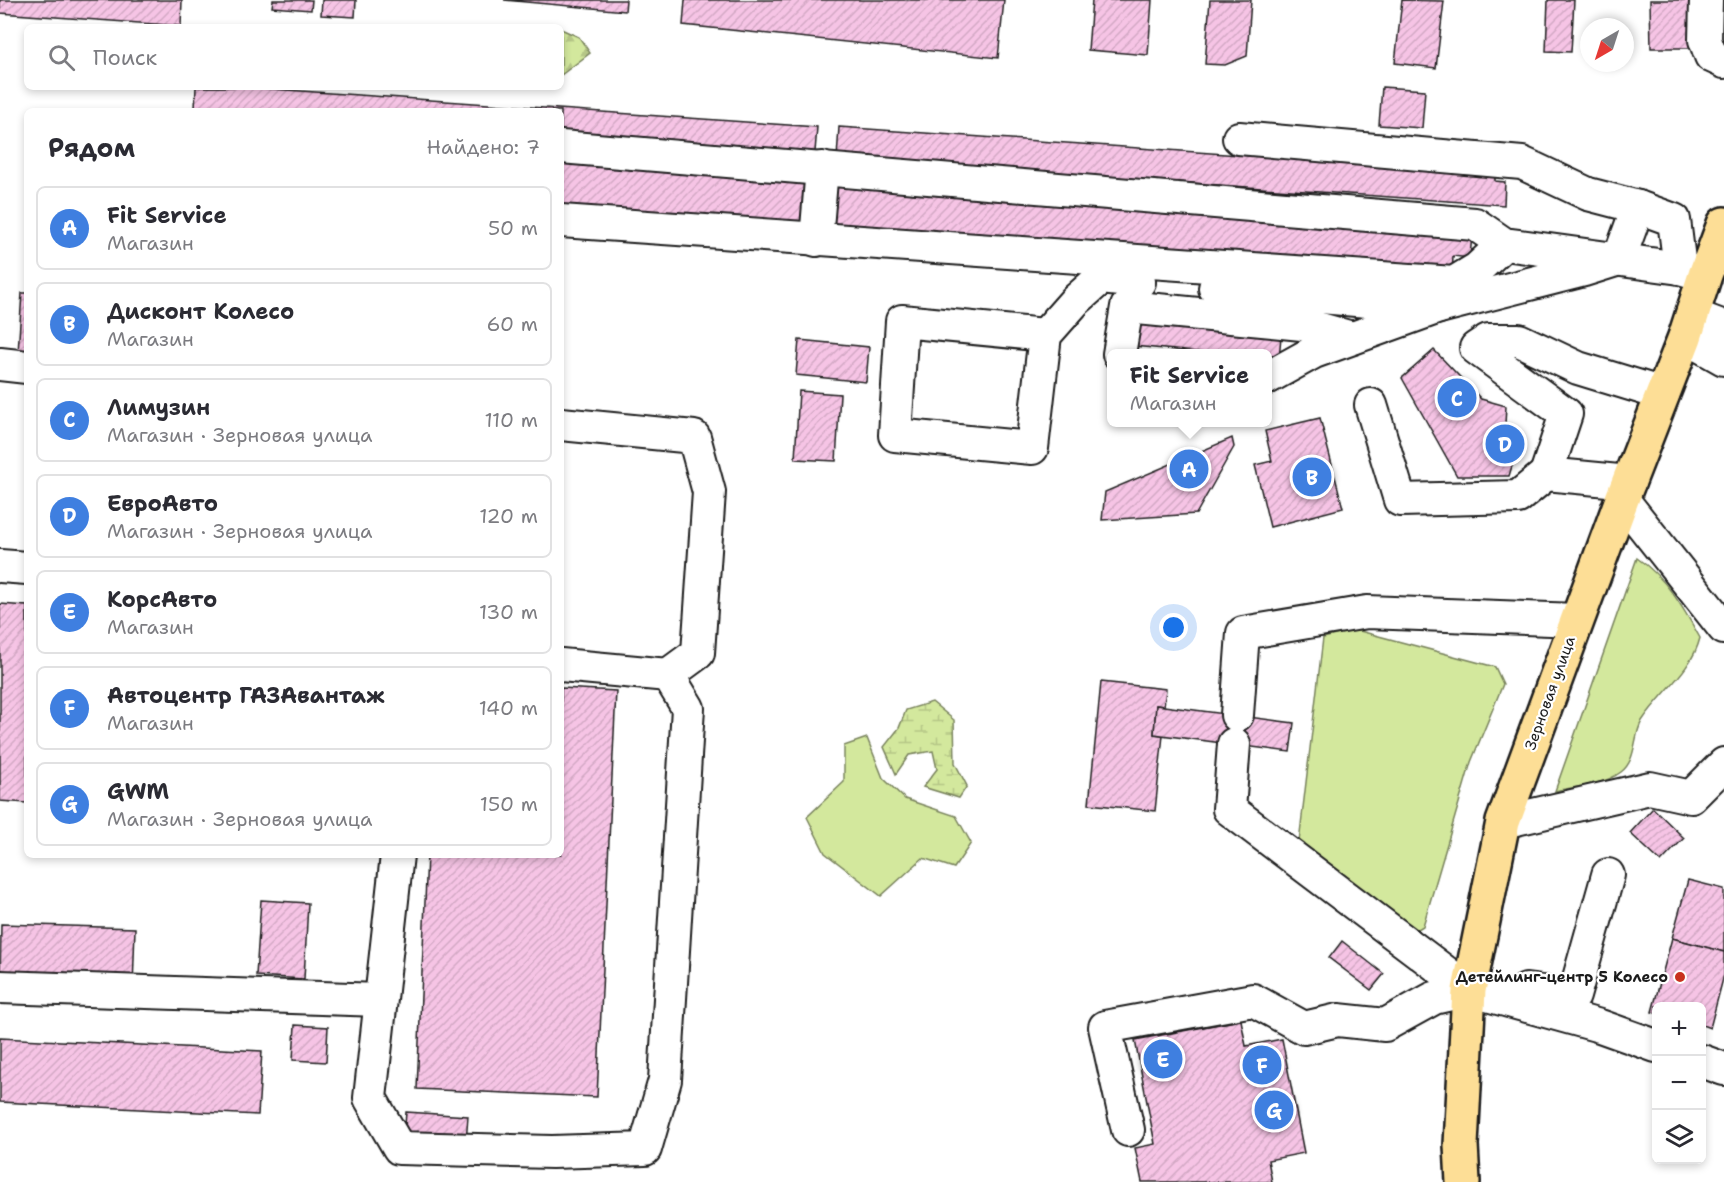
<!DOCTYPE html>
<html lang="ru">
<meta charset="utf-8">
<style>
:root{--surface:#fff;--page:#f7f7f7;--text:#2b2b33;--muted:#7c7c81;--line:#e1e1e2;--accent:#c8321e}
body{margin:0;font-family:"Shantell Sans",sans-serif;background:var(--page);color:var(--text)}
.controls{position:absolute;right:18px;bottom:18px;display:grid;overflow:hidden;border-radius:9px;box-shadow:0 3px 9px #0003}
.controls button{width:54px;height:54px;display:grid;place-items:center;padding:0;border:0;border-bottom:2px solid var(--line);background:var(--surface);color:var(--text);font:30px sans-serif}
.compass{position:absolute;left:1580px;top:18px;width:54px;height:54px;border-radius:50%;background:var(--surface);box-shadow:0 3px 9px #0003;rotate:219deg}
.you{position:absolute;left:1174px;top:628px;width:21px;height:21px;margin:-15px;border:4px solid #fff;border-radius:50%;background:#1a73e8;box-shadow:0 0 0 9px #1a73e833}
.badge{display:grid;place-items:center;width:39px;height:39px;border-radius:50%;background:var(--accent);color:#fff;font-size:20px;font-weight:700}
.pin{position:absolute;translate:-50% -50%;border:3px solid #fff;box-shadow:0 2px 6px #0006}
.popup{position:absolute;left:1107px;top:349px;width:165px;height:78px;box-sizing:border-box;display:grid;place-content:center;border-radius:9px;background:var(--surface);filter:drop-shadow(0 2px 4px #0005);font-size:20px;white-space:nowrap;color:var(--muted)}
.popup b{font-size:22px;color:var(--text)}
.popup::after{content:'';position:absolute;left:50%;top:100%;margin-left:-12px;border:12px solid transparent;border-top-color:var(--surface)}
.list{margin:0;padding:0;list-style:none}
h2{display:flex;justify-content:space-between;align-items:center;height:78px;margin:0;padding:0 24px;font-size:26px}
h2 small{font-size:20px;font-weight:400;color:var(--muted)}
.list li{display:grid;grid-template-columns:39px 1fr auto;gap:18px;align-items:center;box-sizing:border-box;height:84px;margin:0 12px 12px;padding:0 12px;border:2px solid var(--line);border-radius:9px}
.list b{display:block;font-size:22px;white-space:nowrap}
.list p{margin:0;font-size:20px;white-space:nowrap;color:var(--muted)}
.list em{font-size:20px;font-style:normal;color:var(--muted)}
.icon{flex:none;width:33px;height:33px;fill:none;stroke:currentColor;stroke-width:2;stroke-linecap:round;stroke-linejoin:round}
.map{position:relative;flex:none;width:1724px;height:1182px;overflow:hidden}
.search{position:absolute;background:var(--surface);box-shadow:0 3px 9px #0003;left:24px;top:24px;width:540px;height:66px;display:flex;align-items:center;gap:15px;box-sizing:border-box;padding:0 21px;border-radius:9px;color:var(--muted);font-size:22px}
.panel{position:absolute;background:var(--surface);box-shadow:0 3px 9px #0003;left:24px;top:108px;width:540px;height:750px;border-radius:9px}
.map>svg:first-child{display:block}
.grass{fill:#d3e89d;stroke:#78825c;stroke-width:1.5}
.forest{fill:url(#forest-firs);stroke:#78825c;stroke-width:1.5}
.wetland{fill:url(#wetland-marsh);stroke:#78825c;stroke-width:1.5}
.building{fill:url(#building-hatch);stroke:#1c1c1c;stroke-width:1.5}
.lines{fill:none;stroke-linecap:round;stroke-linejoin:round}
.minor-casing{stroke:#1c1c1c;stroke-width:36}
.major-casing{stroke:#1c1c1c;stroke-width:38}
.minor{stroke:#fff;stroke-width:32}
.major{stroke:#fdde96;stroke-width:33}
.poi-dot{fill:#c8321e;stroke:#fff;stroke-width:2}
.labels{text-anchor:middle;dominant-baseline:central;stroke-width:4.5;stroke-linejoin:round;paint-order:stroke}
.street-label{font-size:15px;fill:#1c1c1c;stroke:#fff}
.poi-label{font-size:15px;font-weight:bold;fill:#1c1c1c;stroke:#fff;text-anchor:end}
</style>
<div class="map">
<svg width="1724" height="1182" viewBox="0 0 1724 1182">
<defs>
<pattern id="forest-firs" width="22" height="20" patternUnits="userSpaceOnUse" patternTransform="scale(1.5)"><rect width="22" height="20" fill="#d3e89d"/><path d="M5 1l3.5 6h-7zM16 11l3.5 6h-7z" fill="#b5c687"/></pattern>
<pattern id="wetland-marsh" width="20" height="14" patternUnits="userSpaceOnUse" patternTransform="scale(1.5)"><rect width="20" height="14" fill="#d3e89d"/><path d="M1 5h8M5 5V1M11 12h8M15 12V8" fill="none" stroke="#b5c687"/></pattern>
<pattern id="building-hatch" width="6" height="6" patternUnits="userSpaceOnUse" patternTransform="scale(1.5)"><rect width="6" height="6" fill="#f6c4e5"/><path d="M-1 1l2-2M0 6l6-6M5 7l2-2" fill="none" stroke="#d2a8c4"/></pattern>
</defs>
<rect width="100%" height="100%" fill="#fff"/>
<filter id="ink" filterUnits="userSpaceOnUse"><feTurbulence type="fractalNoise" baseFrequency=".0167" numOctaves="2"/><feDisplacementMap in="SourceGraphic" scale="12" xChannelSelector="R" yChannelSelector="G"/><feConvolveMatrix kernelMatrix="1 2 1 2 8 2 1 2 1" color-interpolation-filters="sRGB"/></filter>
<g filter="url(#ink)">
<g class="grass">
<path d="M1637 558C1666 578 1683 607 1700 638 1692 671 1660 693 1642 721 1633 736 1637 760 1621 772 1604 785 1575 787 1555 791Z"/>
<polygon points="1356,630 1495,667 1503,684 1471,762 1423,926 1410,934 1323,870 1299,842 1323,638"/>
<polygon points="867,738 883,778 905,799 956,816 971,843 954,868 923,858 881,896 825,853 807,817 844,782 844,746"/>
</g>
<polygon class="forest" points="561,29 579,37 590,53 561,75"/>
<polygon class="wetland" points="932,702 954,720 955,763 967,786 959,798 923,787 937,769 933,751 909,755 896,774 884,747 899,728 906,710"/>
<g class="building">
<polygon points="0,0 182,0 181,26 0,13"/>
<polygon points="273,0 312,0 311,10 272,7"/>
<polygon points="322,0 356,0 355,17 321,15"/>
<polygon points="504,0 626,0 625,11"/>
<polygon points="685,0 1004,0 998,58 683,25"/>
<polygon points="1092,0 1152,0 1148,55 1088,50"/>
<polygon points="1210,0 1251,0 1247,56 1225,65 1205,64"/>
<polygon points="1402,0 1444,1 1436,68 1395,63"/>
<polygon points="1548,0 1574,0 1571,52 1546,51"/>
<polygon points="1650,0 1692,0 1693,48 1651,48"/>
<polygon points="196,87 245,87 817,127 815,152 561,135 561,111 221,111 195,109"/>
<polygon points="1382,87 1425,90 1422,128 1379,125"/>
<polygon points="839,127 1495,173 1495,181 1505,182 1504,205 837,158"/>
<polygon points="561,160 813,177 810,227 561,210"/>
<polygon points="829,184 1472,234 1470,258 1453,256 1452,276 826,225"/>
<polygon points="22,293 27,293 27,353 18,353"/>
<polygon points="1135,323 1281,336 1279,359 1267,358 1267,354 1217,354 1133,346"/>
<polygon points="799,340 869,347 866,382 796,375"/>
<polygon points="1434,350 1481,399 1506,406 1505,424 1520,440 1509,476 1457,476 1402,378"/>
<polygon points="799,391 840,394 836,461 795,459"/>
<polygon points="1320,418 1343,508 1270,527 1255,465 1272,461 1265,431"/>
<polygon points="1232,438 1234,447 1196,514 1102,520 1105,492"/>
<polygon points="0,604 27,606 27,803 0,801"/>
<polygon points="1101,682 1166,689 1164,706 1156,705 1154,734 1163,735 1155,811 1089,804"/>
<polygon points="561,688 616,691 597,1097 417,1089 427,855 561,855"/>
<polygon points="1156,705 1294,723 1290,752 1154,734"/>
<polygon points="1653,808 1684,838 1661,862 1630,833"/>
<polygon points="1688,880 1724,889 1724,952 1672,938"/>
<polygon points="261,900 308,903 304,979 256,976"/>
<polygon points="1,924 135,928 133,988 0,983"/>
<polygon points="1672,938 1724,952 1724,975 1710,1028 1702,1025 1702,1006 1656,1006 1656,1013 1652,1012"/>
<polygon points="1342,941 1384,974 1371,990 1329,958"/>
<polygon points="1241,1020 1246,1046 1282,1039 1304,1153 1268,1160 1272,1182 1142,1182 1135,1148 1155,1144 1135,1040"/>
<polygon points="295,1025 328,1027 326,1062 293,1060"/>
<polygon points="0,1038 262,1051 258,1115 0,1102"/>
<polygon points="406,1112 468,1116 466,1143 404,1139"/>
</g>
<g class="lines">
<defs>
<g id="minor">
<polyline points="1706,0 1705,40 1711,56 1724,62"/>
<polyline points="1239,138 1522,163 1588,194 1638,207"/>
<polyline points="561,147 1475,224 1504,244 1680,268 1705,275"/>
<polyline points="561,221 1454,283 1477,269 1504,244"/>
<polyline points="816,240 822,168"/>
<polyline points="1215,288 1439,307"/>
<polyline points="1692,315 1724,327"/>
<polyline points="1045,335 1032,448 895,435 902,321 1045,335 1075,301 1101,278 1139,282"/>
<polyline points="1685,337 1724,359"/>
<polyline points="1119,354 1127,307 1302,324 1352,338"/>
<polyline points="0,364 27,367"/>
<polyline points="1267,378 1314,352 1439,307 1584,270 1619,259 1638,207 1674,220 1680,268"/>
<polyline points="1371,405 1400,500 1518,497 1546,474"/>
<polyline points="561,424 694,437 709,492 698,653 668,675"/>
<polyline points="1629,482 1546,474 1566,414 1476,348 1488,340 1519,340 1578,368 1663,394"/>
<polyline points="1622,499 1724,628"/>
<polyline points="0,566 27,568"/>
<polyline points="1237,715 1243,633 1367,612 1577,620"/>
<polyline points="1234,744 1229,809 1469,990 1600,1026 1656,1046"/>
<polyline points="1503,822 1650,788 1691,797 1724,764"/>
<polyline points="397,855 370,1098 399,1148 552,1152 645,1149 665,1080 688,708 668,675 561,665"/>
<polyline points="0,987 380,1000"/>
<polyline points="1526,990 1574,996 1608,875"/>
<polyline points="1702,1061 1724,1069"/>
<polyline points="1128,1130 1105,1027 1253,1000 1304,1028 1338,1020 1385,1025 1434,998 1469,990"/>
</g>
<polyline id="major" points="1463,1182 1461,1145 1469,990 1503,822 1622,499 1685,337 1705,275 1724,224"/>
</defs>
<use href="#minor" class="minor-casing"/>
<use href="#major" class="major-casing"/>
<use href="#minor" class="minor"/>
<use href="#major" class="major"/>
</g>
</g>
<circle class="poi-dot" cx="1680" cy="977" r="6"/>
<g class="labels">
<g class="street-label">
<text transform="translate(1550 693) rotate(-70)">Зерновая улица</text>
</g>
<g class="poi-label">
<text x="1668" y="977">Детейлинг-центр 5 Колесо</text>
</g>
</g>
</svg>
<div class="controls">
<button>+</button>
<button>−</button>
<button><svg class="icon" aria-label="layers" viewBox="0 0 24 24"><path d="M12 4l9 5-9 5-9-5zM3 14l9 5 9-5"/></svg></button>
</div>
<svg class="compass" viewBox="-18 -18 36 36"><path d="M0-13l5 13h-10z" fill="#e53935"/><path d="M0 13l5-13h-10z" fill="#7c7c81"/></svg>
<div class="you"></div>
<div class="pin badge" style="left:1189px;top:469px;background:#3f7fe0">A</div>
<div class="popup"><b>Fit Service</b>Магазин</div>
<div class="pin badge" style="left:1312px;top:477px;background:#3f7fe0">B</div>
<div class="pin badge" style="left:1457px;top:398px;background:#3f7fe0">C</div>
<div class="pin badge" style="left:1505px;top:444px;background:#3f7fe0">D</div>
<div class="pin badge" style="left:1163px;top:1059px;background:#3f7fe0">E</div>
<div class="pin badge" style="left:1262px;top:1065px;background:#3f7fe0">F</div>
<div class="pin badge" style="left:1274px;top:1110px;background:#3f7fe0">G</div>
<div class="search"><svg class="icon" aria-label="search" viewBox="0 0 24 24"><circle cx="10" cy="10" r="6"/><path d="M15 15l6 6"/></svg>Поиск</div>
<section class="panel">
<h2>Рядом<small>Найдено: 7</small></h2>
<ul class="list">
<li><span class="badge" style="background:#3f7fe0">A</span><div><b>Fit Service</b><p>Магазин</p></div><em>50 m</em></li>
<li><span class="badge" style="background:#3f7fe0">B</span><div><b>Дисконт Колесо</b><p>Магазин</p></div><em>60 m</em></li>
<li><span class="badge" style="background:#3f7fe0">C</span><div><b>Лимузин</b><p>Магазин · Зерновая улица</p></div><em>110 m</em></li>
<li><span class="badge" style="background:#3f7fe0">D</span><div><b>ЕвроАвто</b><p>Магазин · Зерновая улица</p></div><em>120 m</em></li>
<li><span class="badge" style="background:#3f7fe0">E</span><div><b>КорсАвто</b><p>Магазин</p></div><em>130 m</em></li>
<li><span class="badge" style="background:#3f7fe0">F</span><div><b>Автоцентр ГАЗАвантаж</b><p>Магазин</p></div><em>140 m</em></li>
<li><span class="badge" style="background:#3f7fe0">G</span><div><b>GWM</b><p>Магазин · Зерновая улица</p></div><em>150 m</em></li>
</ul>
</section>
</div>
